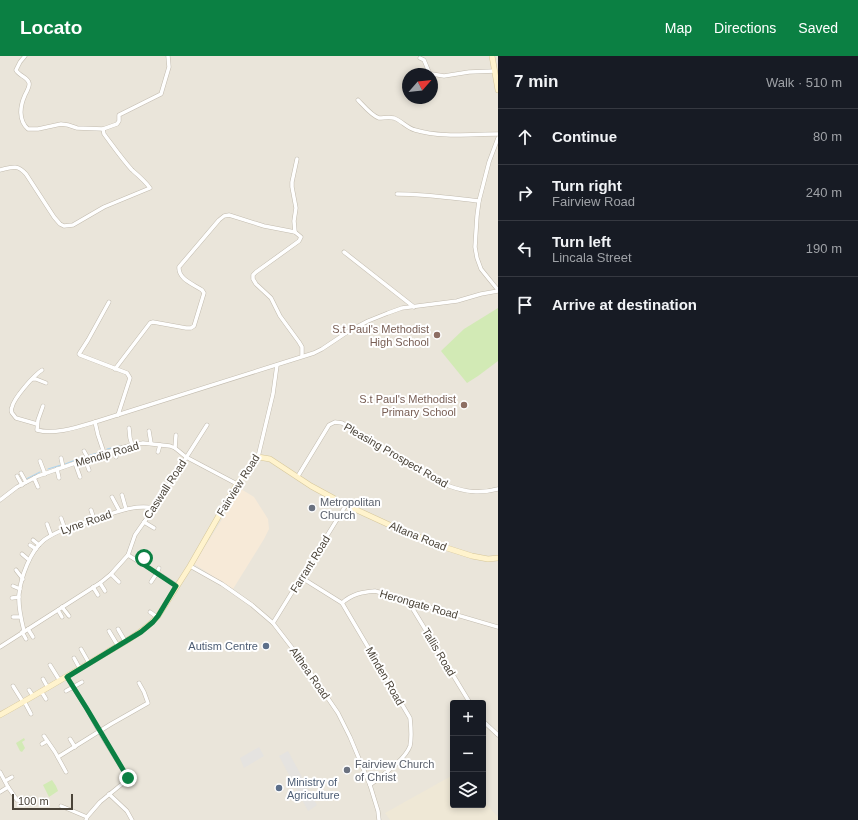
<!DOCTYPE html>
<meta charset="utf-8">
<style>
:root{--surface:#171b24;--page:#242831;--text:#f1f3f6;--muted:#9ea1a6;--line:#363941;--accent:#0b8043}
body{margin:0;font-family:Helvetica,sans-serif;background:var(--page);color:var(--text)}
.controls{position:absolute;right:12px;bottom:12px;display:grid;overflow:hidden;border-radius:4px;box-shadow:0 2px 6px #0003}
.controls button{width:36px;height:36px;display:grid;place-items:center;padding:0;border:0;border-bottom:1px solid var(--line);background:var(--surface);color:var(--text);font:20px sans-serif}
.compass{position:absolute;left:402px;top:12px;width:36px;height:36px;border-radius:50%;background:var(--surface);box-shadow:0 2px 6px #0003;rotate:62deg}
.scale{position:absolute;left:12px;bottom:10px;width:61px;box-sizing:border-box;padding-left:4px;border:2px solid #4b4439;border-top:0;font-size:11px;line-height:14px;white-space:nowrap;color:#4b4439;-webkit-text-stroke:3px #fff;paint-order:stroke}
.stop{position:absolute;width:12px;height:12px;margin:-9px;border:3px solid #0b8043;border-radius:50%;background:#fff}
.stop.end{background:#0b8043;border-color:#fff;box-shadow:0 1px 4px #0008}
.list{margin:0;padding:0;list-style:none}
h2{display:flex;justify-content:space-between;align-items:center;height:52px;margin:0;padding:0 16px;font-size:17px}
h2 small{font-size:13px;font-weight:400;color:var(--muted)}
.list li{display:grid;grid-template-columns:26px 1fr auto;gap:12px;align-items:center;box-sizing:border-box;height:56px;padding:0 16px;border-top:1px solid var(--line)}
.list b{display:block;font-size:15px;white-space:nowrap}
.list p{margin:0;font-size:13px;white-space:nowrap;color:var(--muted)}
.list em{font-size:13px;font-style:normal;color:var(--muted)}
.icon{flex:none;width:22px;height:22px;fill:none;stroke:currentColor;stroke-width:2;stroke-linecap:round;stroke-linejoin:round}
.map{position:relative;flex:none;width:498px;height:764px;overflow:hidden}
header{display:flex;align-items:center;gap:24px;box-sizing:border-box;height:56px;padding:0 20px;background:var(--accent);color:#fff}
header strong{font-size:19px}
nav{display:flex;gap:22px;margin-inline-start:auto;font-size:14px}
main{display:flex}
aside{flex:1;background:var(--surface)}
.map>svg:first-child{display:block}
.residential{fill:#eae5da;fill-rule:evenodd}
.commercial{fill:#f7ead8}
.education{fill:#efe8d6}
.green{fill:#d2eab5}
.parking{fill:#e5e3e0}
.lines{fill:none;stroke-linecap:round;stroke-linejoin:round}
.stream{stroke:#a9d4f2;stroke-width:1}
.street-casing{stroke:#c2bbae;stroke-width:4.5}
.secondary-casing{stroke:#d6c79b;stroke-width:6}
.street{stroke:#fff;stroke-width:3.5}
.secondary{stroke:#fff3cd;stroke-width:5}
.route{stroke:#0b8043;stroke-width:5}
.education-dot{fill:#8d6e63;stroke:#fff;stroke-width:1.5}
.worship-dot{fill:#6b7280;stroke:#fff;stroke-width:1.5}
.service-dot{fill:#5c6f8a;stroke:#fff;stroke-width:1.5}
.labels{text-anchor:middle;dominant-baseline:central;stroke-width:4;stroke-linejoin:round;paint-order:stroke}
.education-label{font-size:11px;fill:#785e54;stroke:#fff;text-anchor:end}
.street-label{font-size:11px;fill:#4b4439;stroke:#fff}
.worship-label{font-size:11px;fill:#5b616d;stroke:#fff;text-anchor:start}
.service-label{font-size:11px;fill:#4e5e75;stroke:#fff;text-anchor:end}
</style>
<header>
<strong>Locato</strong>
<nav><a>Map</a><a>Directions</a><a>Saved</a></nav>
</header>
<main>
<div class="map">
<svg width="498" height="764" viewBox="0 0 498 764">
<rect width="100%" height="100%" fill="#f6f3ec"/>
<path class="residential" d="M0 0H498V764H0ZM408 18H432V42H408ZM453 647H483V749H453Z"/>
<polygon class="commercial" points="241,433 254,441 268,463 269,473 264,483 233,533 194,508"/>
<polygon class="education" points="453,719 453,749 483,749 483,744 498,761 498,764 390,764 385,757"/>
<g class="green">
<polygon points="498,252 498,305 478,320 467,327 441,295 464,273"/>
<polygon points="24,682 25,684 22,686 25,692 22,696 20,695 16,687"/>
<polygon points="52,724 56,730 58,735 49,741 43,729"/>
</g>
<g class="parking">
<polygon points="259,691 264,700 244,712 240,702"/>
<polygon points="288,695 317,749 308,755 279,700"/>
</g>
<g class="lines">
<g class="stream">
<polyline points="107,393 120,390"/>
<polyline points="90,399 102,396"/>
<polyline points="65,408 83,401"/>
<polyline points="48,413 61,409"/>
<polyline points="26,423 40,416"/>
</g>
<defs>
<g id="street">
<path d="M25 0 20 6 16 14C19 20 28 21 29 27 30 30 27 35 25 39 20 50 18 64 28 73H38L61 68 68 69 77 72 103 73 117 68 119 65V59L161 38 169 11 168 0"/>
<polyline points="420,2 424,4 429,16 431,18"/>
<polyline points="432,18 444,20 469,16 495,15"/>
<path d="M358 44C363 49 372 60 379 62 384 62 389 61 394 62 402 65 407 72 415 74 442 82 471 78 498 78"/>
<polyline points="498,82 489,106 479,145 477,160 475,191 477,202 481,213 498,234"/>
<path d="M0 114C12 111 17 108 26 118L54 161 60 168 64 170 73 169 104 151 150 132C145 125 139 120 132 114 122 103 113 90 104 78L103 73"/>
<path d="M397 138C424 138 452 142 479 145"/>
<polyline points="295,176 294,165 296,152 292,131 292,126 297,103"/>
<polyline points="344,196 414,251"/>
<polyline points="109,246 88,284 79,298 80,299 127,317 130,322 118,359"/>
<path d="M115 313 150 267 153 266 186 272H191L194 270 204 237 202 234C193 228 178 223 179 211L219 164 224 160 229 159 264 170 295 176 301 181 299 185 256 216 253 219V223L256 228 271 242 280 260 299 286 302 291V300"/>
<polyline points="32,323 36,323 46,327"/>
<path d="M43 350 38 364 37 374C54 379 78 371 95 366"/>
<path d="M37 368 16 362 12 357C11 355 11 353 12 351 14 342 33 320 42 314"/>
<polyline points="129,372 130,382 132,389"/>
<polyline points="149,375 151,387"/>
<polyline points="175,392 176,379"/>
<polyline points="114,394 116,401"/>
<polyline points="84,395 88,402"/>
<polyline points="158,396 160,389"/>
<polyline points="104,397 98,379 95,366 314,297 322,293 349,275 368,265 388,257 402,252 457,245 481,238 498,235"/>
<polyline points="258,401 273,338 277,309"/>
<polyline points="61,402 63,411"/>
<polyline points="85,403 89,414"/>
<polyline points="40,405 45,418"/>
<polyline points="75,407 80,421"/>
<polyline points="57,413 59,422"/>
<polyline points="21,417 26,426"/>
<polyline points="17,420 22,429"/>
<path d="M298 420 329 369 335 366 342 367 449 430C466 436 480 438 498 433"/>
<polyline points="34,422 38,431"/>
<polyline points="122,439 126,453"/>
<polyline points="112,441 119,454"/>
<polyline points="0,444 17,431 38,420 104,397 128,390 143,387 170,390 175,392 186,401 237,428"/>
<polyline points="91,454 94,463"/>
<polyline points="61,462 65,473"/>
<polyline points="144,466 154,472"/>
<polyline points="47,468 51,479"/>
<polyline points="33,484 39,489"/>
<polyline points="30,489 36,493"/>
<polyline points="22,498 29,504"/>
<polyline points="128,499 157,517 177,530"/>
<polyline points="190,510 222,528 252,549 273,567 303,606 338,657 350,681 370,729 378,755 379,764"/>
<polyline points="16,514 23,523"/>
<polyline points="111,518 119,526"/>
<path d="M302 522 342 547 410 662C411 671 412 681 410 690 405 704 381 720 370 729"/>
<polyline points="151,526 157,517 159,512"/>
<polyline points="100,527 105,535"/>
<polyline points="13,530 20,533"/>
<polyline points="93,531 98,539"/>
<polyline points="12,542 19,541"/>
<polyline points="408,545 470,647"/>
<path d="M342 547C352 538 362 536 375 535L498 571"/>
<polyline points="62,551 69,560"/>
<polyline points="58,554 62,561"/>
<polyline points="150,556 157,561"/>
<polyline points="13,561 20,561"/>
<polyline points="273,567 346,449"/>
<polyline points="28,573 33,581"/>
<polyline points="118,573 125,585"/>
<path d="M24 575C21 563 18 550 19 538 21 521 30 495 44 484 59 473 78 469 95 463 115 457 133 448 154 452"/>
<polyline points="109,575 118,590"/>
<polyline points="22,576 26,583"/>
<polyline points="0,591 100,527 111,518 128,499 135,479 154,452 207,369"/>
<polyline points="81,593 89,607"/>
<polyline points="74,602 80,613"/>
<polyline points="50,609 60,625"/>
<polyline points="67,621 87,653 99,675 128,722 122,728 100,746 87,761 86,764"/>
<polyline points="43,623 48,632"/>
<polyline points="13,630 23,646"/>
<polyline points="29,634 33,640"/>
<polyline points="41,635 46,643"/>
<polyline points="66,635 82,626"/>
<polyline points="24,645 31,658"/>
<polyline points="483,665 498,679"/>
<polyline points="44,680 55,696 66,716"/>
<polyline points="70,683 75,691"/>
<polyline points="42,688 47,685"/>
<polyline points="58,701 111,668 148,647 144,636 139,627"/>
<polyline points="0,716 8,731 0,736"/>
<polyline points="5,725 12,721"/>
<polyline points="8,731 17,744"/>
<polyline points="109,738 127,755 132,764"/>
<polyline points="61,750 87,761"/>
</g>
<g id="secondary">
<polyline points="492,0 498,34"/>
<path d="M0 659C36 639 71 618 106 597 124 586 144 576 158 560L190 510 237 428 258 401 270 403 311 430 346 449 396 472 447 492 472 500 488 503 498 502"/>
</g>
</defs>
<use href="#street" class="street-casing"/>
<use href="#secondary" class="secondary-casing"/>
<use href="#street" class="street"/>
<use href="#secondary" class="secondary"/>
</g>
<g class="lines">
<polyline class="route" points="128,722 87,653 67,621 141,576 153,566 158,560 176,530 143,508 144,502"/>
</g>
<g class="education-dot">
<circle cx="437" cy="279" r="4"/>
<circle cx="464" cy="349" r="4"/>
</g>
<g class="worship-dot">
<circle cx="312" cy="452" r="4"/>
<circle cx="347" cy="714" r="4"/>
</g>
<g class="service-dot">
<circle cx="266" cy="590" r="4"/>
<circle cx="279" cy="732" r="4"/>
</g>
<g class="labels">
<g class="education-label">
<text x="429" y="273">S.t Paul's Methodist<tspan x="429" dy="13">High School</tspan></text>
<text x="456" y="343">S.t Paul's Methodist<tspan x="456" dy="13">Primary School</tspan></text>
</g>
<g class="street-label">
<text transform="translate(107 398) rotate(-16)">Mendip Road</text>
<text transform="translate(396 399) rotate(30)">Pleasing Prospect Road</text>
<text transform="translate(238 429) rotate(-58)">Fairview Road</text>
<text transform="translate(165 433) rotate(-57)">Caswall Road</text>
<text transform="translate(86 466) rotate(-19)">Lyne Road</text>
<text transform="translate(418 480) rotate(22)">Altana Road</text>
<text transform="translate(310 508) rotate(-58)">Farrant Road</text>
<text transform="translate(419 548) rotate(16)">Herongate Road</text>
<text transform="translate(439 596) rotate(59)">Tallis Road</text>
<text transform="translate(310 617) rotate(55)">Althea Road</text>
<text transform="translate(385 620) rotate(60)">Minden Road</text>
</g>
<g class="worship-label">
<text x="320" y="446">Metropolitan<tspan x="320" dy="13">Church</tspan></text>
<text x="355" y="708">Fairview Church<tspan x="355" dy="13">of Christ</tspan></text>
</g>
<g class="service-label">
<text x="258" y="590">Autism Centre</text>
<text x="287" y="726" text-anchor="start">Ministry of<tspan x="287" dy="13">Agriculture</tspan></text>
</g>
</g>
</svg>
<div class="controls">
<button>+</button>
<button>−</button>
<button><svg class="icon" aria-label="layers" viewBox="0 0 24 24"><path d="M12 4l9 5-9 5-9-5zM3 14l9 5 9-5"/></svg></button>
</div>
<svg class="compass" viewBox="-18 -18 36 36"><path d="M0-13l5 13h-10z" fill="#e53935"/><path d="M0 13l5-13h-10z" fill="#9ea1a6"/></svg>
<div class="scale">100 m</div>
<div class="stop" style="left:144px;top:502px"></div>
<div class="stop end" style="left:128px;top:722px"></div>
</div>
<aside>
<h2>7 min<small>Walk · 510 m</small></h2>
<ul class="list">
<li><svg class="icon" aria-label="ahead" viewBox="0 0 24 24"><path d="M12 20V5M6 11l6-6 6 6"/></svg><div><b>Continue</b></div><em>80 m</em></li>
<li><svg class="icon" aria-label="right" viewBox="0 0 24 24"><path d="M7 20v-9h11M14 6l5 5-5 5"/></svg><div><b>Turn right</b><p>Fairview Road</p></div><em>240 m</em></li>
<li><svg class="icon" aria-label="left" viewBox="0 0 24 24"><path d="M17 20v-9H6M10 6l-5 5 5 5"/></svg><div><b>Turn left</b><p>Lincala Street</p></div><em>190 m</em></li>
<li><svg class="icon" aria-label="arrive" viewBox="0 0 24 24"><path d="M6 21V4h12l-3 4 3 4H6"/></svg><div><b>Arrive at destination</b></div></li>
</ul>
</aside>
</main>
